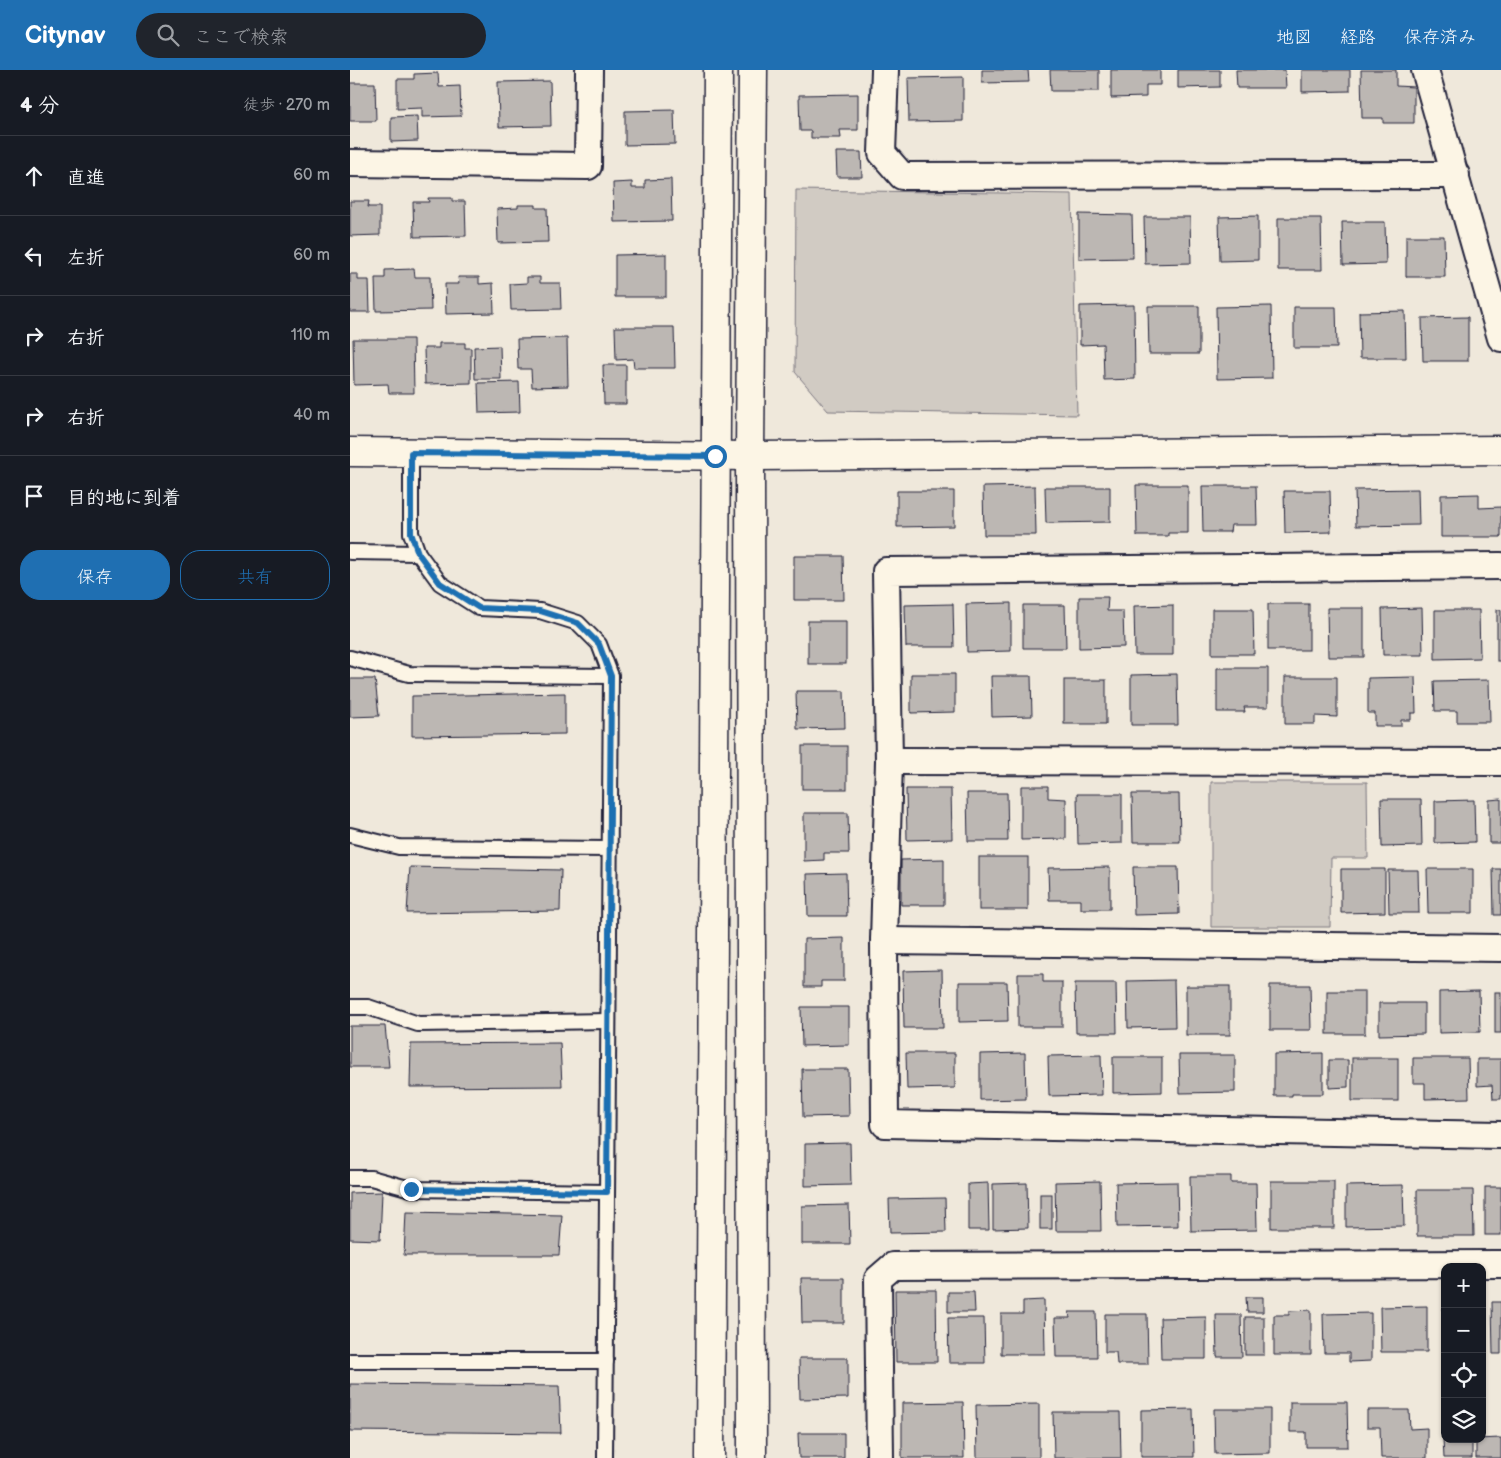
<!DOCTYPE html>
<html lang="ja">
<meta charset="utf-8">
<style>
:root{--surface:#171b24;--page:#20242c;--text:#f1f3f6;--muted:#9ea1a6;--line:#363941;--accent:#1f6fb2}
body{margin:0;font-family:"Balsamiq Sans","Klee One",sans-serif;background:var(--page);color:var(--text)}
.controls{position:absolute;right:15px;bottom:15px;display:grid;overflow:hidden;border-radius:10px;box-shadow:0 1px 4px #0004}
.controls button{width:45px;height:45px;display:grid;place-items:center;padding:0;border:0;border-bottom:1px solid var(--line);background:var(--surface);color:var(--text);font:25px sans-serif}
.stop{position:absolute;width:15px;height:15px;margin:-11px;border:4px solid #1f6fb2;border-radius:50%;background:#fff}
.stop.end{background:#1f6fb2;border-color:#fff;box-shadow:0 1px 5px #0008}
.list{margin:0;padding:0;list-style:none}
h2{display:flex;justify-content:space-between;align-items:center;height:65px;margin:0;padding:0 20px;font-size:21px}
h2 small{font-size:16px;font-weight:400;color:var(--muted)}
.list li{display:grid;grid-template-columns:32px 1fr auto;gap:15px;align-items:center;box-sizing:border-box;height:80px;padding:0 20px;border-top:1px solid var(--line)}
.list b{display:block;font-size:19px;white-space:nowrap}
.list em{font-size:16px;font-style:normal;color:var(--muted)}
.actions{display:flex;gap:10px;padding:15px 20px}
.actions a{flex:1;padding:11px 0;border:1px solid var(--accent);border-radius:20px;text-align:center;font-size:18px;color:var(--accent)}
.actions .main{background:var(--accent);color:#fff}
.icon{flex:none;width:28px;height:28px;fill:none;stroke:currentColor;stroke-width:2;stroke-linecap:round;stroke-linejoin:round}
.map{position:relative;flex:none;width:1151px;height:1388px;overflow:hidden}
header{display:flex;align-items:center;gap:30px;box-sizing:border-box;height:70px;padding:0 25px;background:var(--accent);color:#fff}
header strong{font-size:24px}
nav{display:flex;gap:28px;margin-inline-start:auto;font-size:18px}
.search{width:350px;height:45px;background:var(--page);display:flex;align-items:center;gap:12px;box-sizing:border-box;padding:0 18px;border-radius:28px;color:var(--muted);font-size:19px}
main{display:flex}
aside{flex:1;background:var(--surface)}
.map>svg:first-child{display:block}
.green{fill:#d1cbc3;stroke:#7a767f}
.building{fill:#bcb7b3;stroke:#22223b}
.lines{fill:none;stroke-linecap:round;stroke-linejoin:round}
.lane-casing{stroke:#22223b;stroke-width:18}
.street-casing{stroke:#22223b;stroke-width:30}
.secondary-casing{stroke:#22223b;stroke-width:31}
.lane{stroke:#fcf5e5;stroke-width:14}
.street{stroke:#fcf5e5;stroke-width:26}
.secondary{stroke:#fcf5e5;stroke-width:28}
.route{stroke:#1f6fb2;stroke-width:6}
</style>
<header>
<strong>Citynav</strong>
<div class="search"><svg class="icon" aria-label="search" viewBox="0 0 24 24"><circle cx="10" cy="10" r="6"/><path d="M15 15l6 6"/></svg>ここで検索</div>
<nav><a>地図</a><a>経路</a><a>保存済み</a></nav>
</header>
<main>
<aside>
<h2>4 分<small>徒歩 · 270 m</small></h2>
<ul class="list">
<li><svg class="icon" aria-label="ahead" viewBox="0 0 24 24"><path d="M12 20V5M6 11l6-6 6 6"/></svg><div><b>直進</b></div><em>60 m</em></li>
<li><svg class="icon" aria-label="left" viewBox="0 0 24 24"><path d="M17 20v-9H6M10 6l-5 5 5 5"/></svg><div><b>左折</b></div><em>60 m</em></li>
<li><svg class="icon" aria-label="right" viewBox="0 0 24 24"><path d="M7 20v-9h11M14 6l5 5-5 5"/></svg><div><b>右折</b></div><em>110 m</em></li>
<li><svg class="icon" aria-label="right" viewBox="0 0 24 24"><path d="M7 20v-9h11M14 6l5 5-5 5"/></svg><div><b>右折</b></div><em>40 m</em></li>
<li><svg class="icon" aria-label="arrive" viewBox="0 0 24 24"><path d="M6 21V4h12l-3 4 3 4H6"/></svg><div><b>目的地に到着</b></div></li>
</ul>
<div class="actions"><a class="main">保存</a><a>共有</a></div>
</aside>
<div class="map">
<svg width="1151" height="1388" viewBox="0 0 1151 1388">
<rect width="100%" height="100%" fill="#efe8db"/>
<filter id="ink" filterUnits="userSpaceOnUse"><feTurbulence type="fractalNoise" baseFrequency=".02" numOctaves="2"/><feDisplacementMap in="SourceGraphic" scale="10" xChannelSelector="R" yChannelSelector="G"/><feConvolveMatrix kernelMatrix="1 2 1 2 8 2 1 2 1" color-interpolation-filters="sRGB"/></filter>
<g filter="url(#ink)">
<g class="green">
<polygon points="446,120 722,124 727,345 478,341 445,302"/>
<polygon points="861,712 1017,712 1018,788 981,788 980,857 861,857"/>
</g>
<g class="building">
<polygon points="632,0 678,0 679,12 632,13"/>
<polygon points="700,0 749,0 749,21 701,21"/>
<polygon points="761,0 810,0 810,15 796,15 796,27 761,28"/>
<polygon points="828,0 870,0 870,17 828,18"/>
<polygon points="886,0 935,0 936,18 887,18"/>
<polygon points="952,0 1000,0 1000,21 952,22"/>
<polygon points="1011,0 1046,0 1046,16 1064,17 1064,53 1033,53 1033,48 1012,48"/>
<polygon points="88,3 89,17 110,16 111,46 72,47 72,38 47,39 47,9 64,9 64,4"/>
<polygon points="613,7 613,51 559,52 558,8"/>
<polygon points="200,11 201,56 149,57 148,12"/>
<polygon points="0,13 25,13 26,51 0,51"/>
<polygon points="508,24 508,60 490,60 491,68 461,68 461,61 450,61 449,25"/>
<polygon points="324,40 325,74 275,75 275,41"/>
<polygon points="67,46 68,71 41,72 41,47"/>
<polygon points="486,82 511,82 512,107 487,107"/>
<polygon points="321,109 322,151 264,152 263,113 282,112 282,118 295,118 295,110"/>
<polygon points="78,128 102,128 102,131 115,131 116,166 64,167 63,132 79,132"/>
<polygon points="0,131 19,131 18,137 30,137 30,165 0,166"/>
<polygon points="168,135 186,135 186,138 197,138 198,172 148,173 147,139 168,138"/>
<polygon points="729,144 782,145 783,188 729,189"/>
<polygon points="908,146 908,190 870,191 869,147"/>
<polygon points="794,147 840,147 841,193 795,194"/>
<polygon points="928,148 971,148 972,200 928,200"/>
<polygon points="992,152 1035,152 1036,194 993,195"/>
<polygon points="1056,166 1094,166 1095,207 1056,207"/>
<polygon points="316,184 316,227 265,227 265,185"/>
<polygon points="64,199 65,207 80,207 81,240 26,241 25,208 35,208 35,200"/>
<polygon points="0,204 8,204 8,210 19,210 20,242 0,242"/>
<polygon points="108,207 129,207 129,214 143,213 144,243 96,244 95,214 109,214"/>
<polygon points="177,207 190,207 190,213 210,213 211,239 161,240 160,214 177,213"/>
<polygon points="784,235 785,309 754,310 753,274 730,275 730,236"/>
<polygon points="798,236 849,236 849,284 799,284"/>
<polygon points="921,236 922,308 867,309 866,237"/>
<polygon points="944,237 986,237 987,278 944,278"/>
<polygon points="1055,241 1056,288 1010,288 1009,242"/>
<polygon points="1118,247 1118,291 1073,291 1072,248"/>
<polygon points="265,257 324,257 325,298 284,298 283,289 266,290"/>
<polygon points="217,268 218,316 182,317 181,299 168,299 167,269"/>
<polygon points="3,269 63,269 64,323 39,323 38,314 4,315"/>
<polygon points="89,273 115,273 115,278 121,278 121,313 75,314 74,278 89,278"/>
<polygon points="150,276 151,309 125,309 124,277"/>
<polygon points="253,295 276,295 276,334 254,334"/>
<polygon points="169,312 170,342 129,343 128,313"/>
<polygon points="786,415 838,415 838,463 818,463 818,466 787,466"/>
<polygon points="685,416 686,465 634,465 633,417"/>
<polygon points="852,416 906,416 907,455 881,455 880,462 853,462"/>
<polygon points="695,417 760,417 760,452 696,453"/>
<polygon points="1068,419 1069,455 1006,456 1005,420"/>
<polygon points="547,421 604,421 604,456 547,457"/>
<polygon points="934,421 980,421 981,462 935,463"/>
<polygon points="1129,424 1129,438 1151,437 1151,467 1091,467 1091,425"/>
<polygon points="444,486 493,486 494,530 444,530"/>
<polygon points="729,527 758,527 757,541 773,541 774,577 729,578"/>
<polygon points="661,533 661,581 617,582 616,534"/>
<polygon points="603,534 604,577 556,577 555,535"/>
<rect x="918" y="534" width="41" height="46"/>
<polygon points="673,535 715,535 716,578 673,578"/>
<polygon points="823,535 823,585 785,585 784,536"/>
<polygon points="977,538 1014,538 1014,587 978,587"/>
<polygon points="1072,538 1073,585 1033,585 1032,539"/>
<polygon points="862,539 903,539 904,584 862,584"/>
<polygon points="1085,540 1129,540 1130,588 1085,589"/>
<rect x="1147" y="540" width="4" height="51"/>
<rect x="458" y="551" width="38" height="43"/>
<polygon points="867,598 918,598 918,637 894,637 895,642 867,642"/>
<polygon points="561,604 605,604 605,642 561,643"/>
<polygon points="827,604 828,655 781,655 781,605"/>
<polygon points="641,606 681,606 682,646 642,647"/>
<polygon points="935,607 987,607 987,647 965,646 965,654 935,654"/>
<polygon points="1065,607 1066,643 1061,643 1061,650 1051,650 1051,656 1025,656 1025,643 1018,643 1018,608"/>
<polygon points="0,609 25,609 29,646 0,647"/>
<rect x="714" y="610" width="42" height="44"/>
<polygon points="1139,610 1140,652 1107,652 1107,641 1085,641 1084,611"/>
<polygon points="446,621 494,621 495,658 447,659"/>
<polygon points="215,623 215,664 62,666 62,626"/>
<rect x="452" y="676" width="45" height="43"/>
<polygon points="671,716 698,716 698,728 716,729 716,769 671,770"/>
<polygon points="556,719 601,719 602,769 557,770"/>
<polygon points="617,723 657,723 658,771 618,771"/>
<polygon points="727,724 772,724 772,773 728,774"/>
<polygon points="782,724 829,724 830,772 783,772"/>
<polygon points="1031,729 1071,729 1072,776 1032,777"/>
<polygon points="1151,729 1151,773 1139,773 1139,730"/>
<polygon points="1124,730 1125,772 1085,773 1085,731"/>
<polygon points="454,743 498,743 499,783 474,783 474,790 454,791"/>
<rect x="629" y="787" width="49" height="53"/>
<polygon points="594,789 594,835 551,835 551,790"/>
<polygon points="60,797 211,800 210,841 57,843"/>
<polygon points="760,797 760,839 731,839 731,830 699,830 698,798"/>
<polygon points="783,797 828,797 829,844 784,845"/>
<polygon points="991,799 1035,799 1035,842 991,843"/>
<polygon points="1077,799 1123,799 1123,843 1078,843"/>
<polygon points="1143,799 1151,799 1151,845 1144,845"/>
<polygon points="1038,800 1068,800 1069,843 1039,843"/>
<polygon points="496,803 497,846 458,846 457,804"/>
<polygon points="494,868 494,911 471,911 471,917 454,917 454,869"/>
<polygon points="592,900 593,958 554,958 553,901"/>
<polygon points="668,904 693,904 693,912 712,912 712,957 668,957"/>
<polygon points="824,910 825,957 778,958 777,911"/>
<polygon points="609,912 657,912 658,951 609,952"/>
<polygon points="725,913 766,913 767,963 726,963"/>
<polygon points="920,915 960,915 961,960 920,960"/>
<rect x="836" y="916" width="44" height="49"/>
<rect x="977" y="921" width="38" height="43"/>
<polygon points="1129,921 1130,962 1089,963 1089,922"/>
<rect x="1145" y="922" width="6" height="41"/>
<polygon points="1029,933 1074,933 1074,964 1029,965"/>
<polygon points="451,937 499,937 499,975 452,976"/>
<polygon points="0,956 35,956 39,997 0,997"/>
<polygon points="210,973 212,1016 60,1017 61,974"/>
<polygon points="556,983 605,983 605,1018 557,1019"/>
<polygon points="675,983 676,1029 630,1030 630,984"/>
<polygon points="973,983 973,1024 942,1024 942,1026 924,1026 924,984"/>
<polygon points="751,985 752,1025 699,1026 698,986"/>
<polygon points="829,985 885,985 885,1022 830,1023"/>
<polygon points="763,987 812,987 812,1022 763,1023"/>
<rect x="1002" y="988" width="46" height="43"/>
<polygon points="1063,988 1118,988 1119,1028 1075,1029 1075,1013 1063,1013"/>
<polygon points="1127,989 1151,989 1151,1029 1143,1029 1142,1015 1127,1016"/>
<polygon points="979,990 998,990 998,1017 979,1018"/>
<polygon points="452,999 498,999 499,1046 453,1047"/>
<polygon points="500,1073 501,1115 455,1116 455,1074"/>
<polygon points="840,1106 881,1106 881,1113 906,1113 907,1160 841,1161"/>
<polygon points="750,1111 751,1161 706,1161 705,1112"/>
<rect x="921" y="1111" width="63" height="47"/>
<polygon points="827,1112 828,1156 767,1157 766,1113"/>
<polygon points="638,1113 639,1160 618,1160 618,1114"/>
<polygon points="677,1113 678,1158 643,1159 643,1114"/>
<polygon points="1053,1115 1054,1156 996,1157 996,1116"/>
<rect x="1135" y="1117" width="16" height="48"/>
<polygon points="1067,1120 1123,1120 1124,1166 1067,1166"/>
<polygon points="32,1122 30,1170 0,1169 0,1123"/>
<rect x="690" y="1124" width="12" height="35"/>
<polygon points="595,1128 596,1162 540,1163 539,1129"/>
<polygon points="499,1135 500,1174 452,1174 452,1136"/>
<polygon points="56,1142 212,1145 209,1185 54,1185"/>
<polygon points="451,1208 494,1208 494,1253 452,1253"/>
<polygon points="545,1220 586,1220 587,1292 546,1292"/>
<polygon points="598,1222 624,1222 625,1242 598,1242"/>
<polygon points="896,1227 913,1227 913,1242 897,1242"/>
<polygon points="694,1230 695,1284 651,1284 651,1244 673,1244 673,1231"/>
<polygon points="1142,1232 1151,1232 1151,1284 1143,1284"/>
<polygon points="1077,1236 1077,1282 1031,1282 1030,1237"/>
<rect x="1093" y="1239" width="2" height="51"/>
<polygon points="961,1240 961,1285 924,1285 924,1245 939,1245 939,1241"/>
<polygon points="719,1242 746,1242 747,1287 706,1287 705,1248 720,1248"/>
<polygon points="1021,1243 1021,1291 999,1292 999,1283 974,1283 973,1244"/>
<polygon points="755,1244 797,1244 798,1294 767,1294 766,1282 755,1282"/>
<polygon points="866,1245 891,1245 892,1287 867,1287"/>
<polygon points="856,1247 856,1289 811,1289 810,1248"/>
<rect x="895" y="1247" width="19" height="38"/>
<polygon points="598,1248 634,1248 635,1293 599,1293"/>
<polygon points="449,1288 498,1288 498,1328 450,1329"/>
<polygon points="0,1314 209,1316 211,1363 0,1361"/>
<polygon points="613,1332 614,1388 552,1388 552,1333"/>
<polygon points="940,1332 997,1332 998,1377 956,1377 956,1362 940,1362"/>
<polygon points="689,1334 689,1388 627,1388 626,1335"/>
<polygon points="843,1339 844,1387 791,1387 791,1340"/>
<polygon points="864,1339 920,1339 920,1383 865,1384"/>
<polygon points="1017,1340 1059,1340 1060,1359 1077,1358 1077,1388 1031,1388 1030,1357 1017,1357"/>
<polygon points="703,1342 770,1342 771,1388 704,1388"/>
<polygon points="448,1363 494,1363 494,1388 449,1388"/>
<polygon points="1151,1368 1151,1388 1126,1388 1126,1369"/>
<polygon points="1093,1369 1122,1369 1122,1388 1094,1388"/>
</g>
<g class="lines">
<defs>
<g id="lane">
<polyline points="61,383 61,463 68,483 90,513 129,538 190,541 228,553 249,574 261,606 255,1388"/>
<polyline points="0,482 68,483"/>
<polyline points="0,588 59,604 261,606"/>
<polyline points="0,765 49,777 259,779"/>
<polyline points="0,937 18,937 68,954 258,951"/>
<polyline points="0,1108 21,1108 61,1119 257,1122"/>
<polyline points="0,1291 256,1291"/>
</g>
<g id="street">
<polyline points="535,0 532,83 552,106 1106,105"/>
<polyline points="1075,0 1151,268"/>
<polyline points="0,93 238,96 239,0"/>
<polyline points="1151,496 536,501 539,691 534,871 535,1054 1151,1065"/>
<polyline points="539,691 1151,692"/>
<polyline points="534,871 1151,878"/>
<polyline points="530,1388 528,1209 543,1196 1151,1194"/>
</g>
<g id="secondary">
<polyline points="0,382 400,386 1151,380"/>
<polyline points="360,1388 368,0"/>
<polyline points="402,1388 400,386 403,0"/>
</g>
</defs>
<use href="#lane" class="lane-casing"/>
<use href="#street" class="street-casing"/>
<use href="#secondary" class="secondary-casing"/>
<use href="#lane" class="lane"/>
<use href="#street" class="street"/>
<use href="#secondary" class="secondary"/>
</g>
</g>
<g class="lines" filter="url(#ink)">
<polyline class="route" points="61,1119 257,1122 261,606 249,574 228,553 190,541 129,538 90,513 68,483 61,463 61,383 365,386"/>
</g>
</svg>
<div class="controls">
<button>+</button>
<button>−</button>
<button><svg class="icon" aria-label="locate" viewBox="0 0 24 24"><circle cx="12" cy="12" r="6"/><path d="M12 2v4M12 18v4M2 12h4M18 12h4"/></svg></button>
<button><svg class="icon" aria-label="layers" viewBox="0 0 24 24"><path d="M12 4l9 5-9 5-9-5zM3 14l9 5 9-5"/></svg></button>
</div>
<div class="stop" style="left:365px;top:386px"></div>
<div class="stop end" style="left:61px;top:1119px"></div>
</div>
</main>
